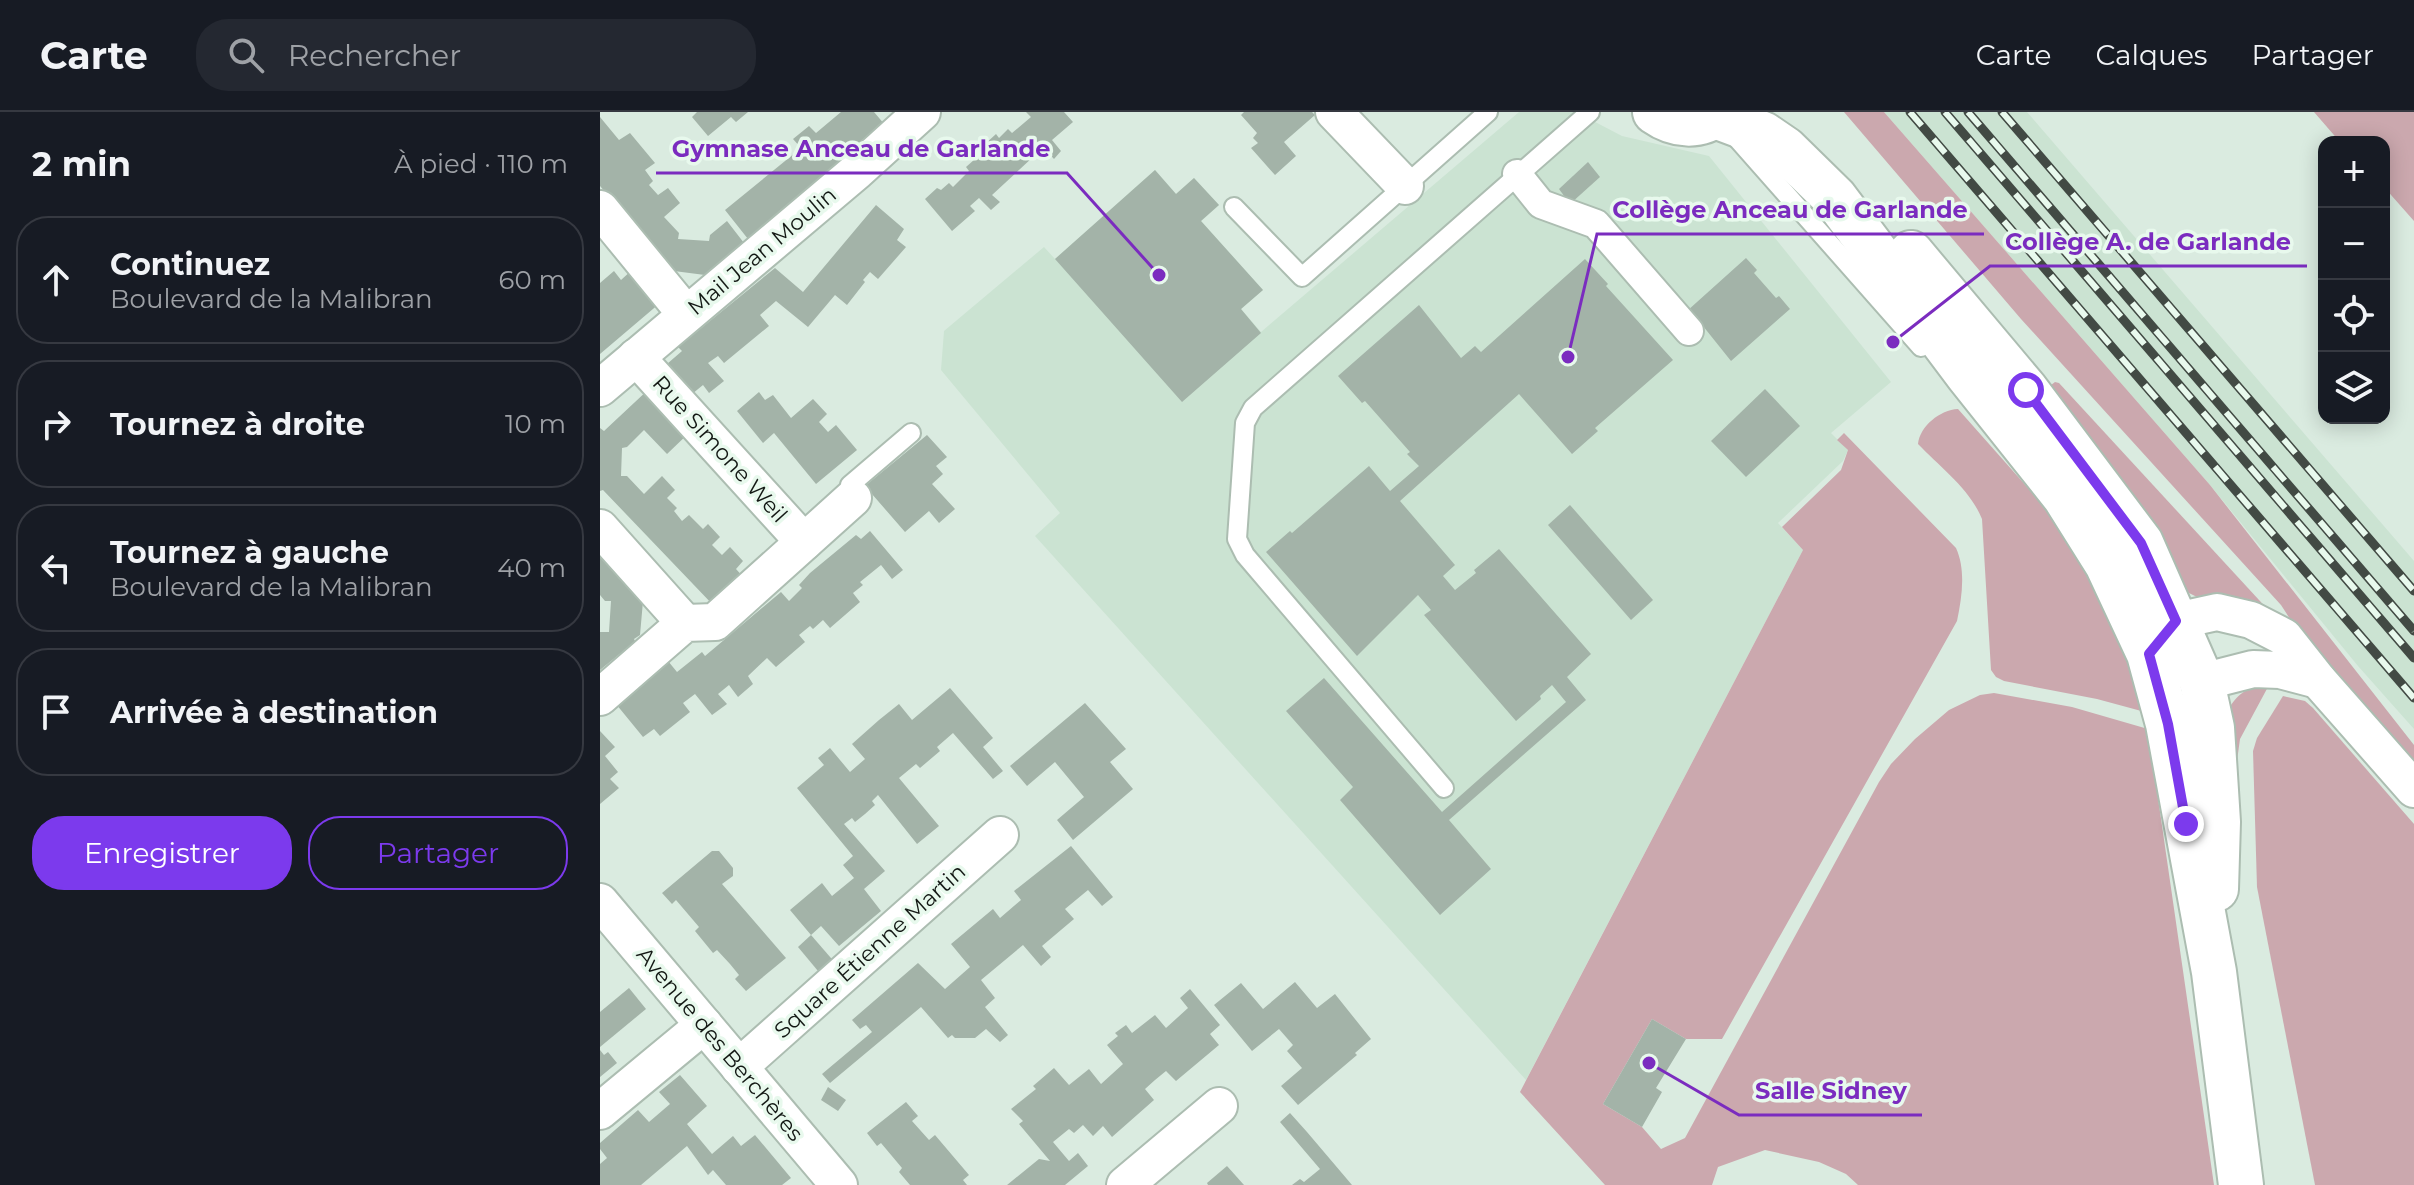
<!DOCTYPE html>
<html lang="fr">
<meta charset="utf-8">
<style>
:root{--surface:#171b24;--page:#242831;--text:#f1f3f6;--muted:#9ea1a6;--line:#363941;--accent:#7c3aed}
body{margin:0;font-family:Montserrat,sans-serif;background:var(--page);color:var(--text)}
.controls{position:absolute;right:24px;top:24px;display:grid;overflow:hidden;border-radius:16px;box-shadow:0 4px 20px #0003}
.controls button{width:72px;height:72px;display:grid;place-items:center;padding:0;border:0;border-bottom:2px solid var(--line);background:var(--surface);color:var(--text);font:40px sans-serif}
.stop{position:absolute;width:24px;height:24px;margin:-18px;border:6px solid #7c3aed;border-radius:50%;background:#fff}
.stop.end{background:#7c3aed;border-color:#fff;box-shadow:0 2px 8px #0008}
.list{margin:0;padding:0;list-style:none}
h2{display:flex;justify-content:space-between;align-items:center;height:104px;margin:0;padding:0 32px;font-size:34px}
h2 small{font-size:26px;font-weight:400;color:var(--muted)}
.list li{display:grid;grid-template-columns:52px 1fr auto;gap:24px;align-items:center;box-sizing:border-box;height:128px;margin:0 16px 16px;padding:0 16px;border:2px solid var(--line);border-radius:32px}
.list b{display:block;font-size:30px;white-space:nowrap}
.list p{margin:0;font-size:26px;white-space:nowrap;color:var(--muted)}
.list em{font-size:26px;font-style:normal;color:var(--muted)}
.actions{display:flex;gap:16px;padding:24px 32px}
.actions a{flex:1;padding:18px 0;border:2px solid var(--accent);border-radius:32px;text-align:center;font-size:28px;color:var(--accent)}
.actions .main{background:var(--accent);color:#fff}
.icon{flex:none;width:44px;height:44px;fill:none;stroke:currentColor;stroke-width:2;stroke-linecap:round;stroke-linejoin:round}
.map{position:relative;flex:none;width:1814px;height:1073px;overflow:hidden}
header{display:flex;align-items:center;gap:48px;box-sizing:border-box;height:112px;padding:0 40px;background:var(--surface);border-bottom:2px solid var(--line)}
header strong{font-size:38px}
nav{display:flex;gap:44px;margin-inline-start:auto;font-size:28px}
.search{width:560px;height:72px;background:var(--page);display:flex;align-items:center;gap:20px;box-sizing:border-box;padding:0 28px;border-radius:32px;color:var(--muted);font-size:30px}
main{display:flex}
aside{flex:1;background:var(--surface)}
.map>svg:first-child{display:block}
.built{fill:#cbe3d2}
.green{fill:#cba8ae}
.building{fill:#a3b3a8}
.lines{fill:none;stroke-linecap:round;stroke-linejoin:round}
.service-casing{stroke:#acbdb1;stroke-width:22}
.pedestrian-casing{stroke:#acbdb1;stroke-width:32}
.minor-casing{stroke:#acbdb1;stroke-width:40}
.secondary-casing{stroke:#acbdb1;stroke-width:48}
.service{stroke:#fff;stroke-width:18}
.pedestrian{stroke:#fff;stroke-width:28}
.minor{stroke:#fff;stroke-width:36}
.secondary{stroke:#fff;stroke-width:44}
.rail-casing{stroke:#424a44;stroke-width:9}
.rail{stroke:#e8f9ed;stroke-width:6;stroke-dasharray:18;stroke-linecap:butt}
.route{stroke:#7c3aed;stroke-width:10}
.labels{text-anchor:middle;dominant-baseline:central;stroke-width:7;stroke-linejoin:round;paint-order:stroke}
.street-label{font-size:22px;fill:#131814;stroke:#e8f9ed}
.leader{fill:none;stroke:#7b2cbf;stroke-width:3}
.callout-dot{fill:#7b2cbf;stroke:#e8f9ed;stroke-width:3}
.callout-label{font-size:24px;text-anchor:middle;font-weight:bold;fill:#7b2cbf;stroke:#e8f9ed;stroke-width:7;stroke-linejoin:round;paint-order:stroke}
</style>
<header>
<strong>Carte</strong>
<div class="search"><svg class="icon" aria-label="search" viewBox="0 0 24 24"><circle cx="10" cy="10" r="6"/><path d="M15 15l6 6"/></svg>Rechercher</div>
<nav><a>Carte</a><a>Calques</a><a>Partager</a></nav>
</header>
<main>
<aside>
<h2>2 min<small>À pied · 110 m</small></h2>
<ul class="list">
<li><svg class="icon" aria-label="ahead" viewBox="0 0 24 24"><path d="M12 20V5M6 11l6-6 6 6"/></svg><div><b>Continuez</b><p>Boulevard de la Malibran</p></div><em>60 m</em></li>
<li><svg class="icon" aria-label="right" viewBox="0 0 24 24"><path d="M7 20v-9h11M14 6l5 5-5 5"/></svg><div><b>Tournez à droite</b></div><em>10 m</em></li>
<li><svg class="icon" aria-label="left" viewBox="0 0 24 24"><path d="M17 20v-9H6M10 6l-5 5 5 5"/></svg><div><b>Tournez à gauche</b><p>Boulevard de la Malibran</p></div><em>40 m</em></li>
<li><svg class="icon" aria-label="arrive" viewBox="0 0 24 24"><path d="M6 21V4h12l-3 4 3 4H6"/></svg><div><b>Arrivée à destination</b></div></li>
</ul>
<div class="actions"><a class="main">Enregistrer</a><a>Partager</a></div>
</aside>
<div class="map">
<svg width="1814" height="1073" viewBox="0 0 1814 1073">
<rect width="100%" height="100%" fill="#daebe0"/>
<g class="built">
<polygon points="919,0 976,0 1022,24 1109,44 1291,270 1231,321 1248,338 1243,349 1178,411 1203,438 926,968 435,424 460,401 341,258 344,219 444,135 455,147 555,58 576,82 594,66 619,93 601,109 663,178 641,197 661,220"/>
<polygon points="1284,0 1427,0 1802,435 1814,449 1814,617 1758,554 1610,373"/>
</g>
<g class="green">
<polygon points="1244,0 1284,0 1610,373 1814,633 1814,659 1692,510 1681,493 1421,207"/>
<polygon points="1714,0 1814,0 1814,109 1784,75 1784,30 1740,30"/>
<polygon points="1455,270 1459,271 1671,501 1605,489 1583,478 1441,281"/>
<path d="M1358 297 1459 411 1520 517 1545 600 1497 587 1404 569 1396 565 1391 558 1382 407C1370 377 1340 355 1318 332 1320 314 1340 298 1358 297Z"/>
<path d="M1244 321 1356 436C1366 458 1362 485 1357 509L1122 927H1086L1052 907 1003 992 1042 1015 1061 1037 1085 1026 1279 670 1291 652 1315 627 1349 598 1380 583 1394 581 1472 595 1548 617 1614 1073H1258L1246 1062 1219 1050 1165 1038 1118 1055 1112 1073H1005L920 980 1203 438 1182 415 1241 358 1248 338 1237 328Z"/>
<path d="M1669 573 1640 627 1636 656 1626 601C1637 582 1647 574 1669 573Z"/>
<polygon points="1683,584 1705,589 1713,596 1814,712 1814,1073 1715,1073 1657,775 1653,639 1657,626"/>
</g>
<g class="building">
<polygon points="97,0 148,0 136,10 131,5 108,24 92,5"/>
<polygon points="241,0 274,0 285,13 148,127 125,98 201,36 193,27 209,14 216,21"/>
<polygon points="426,0 464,0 473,10 452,28 461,39 454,47 441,33 431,41 433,45 392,83 400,90 391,98 379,86 370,94 375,99 352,119 325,87 337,76 341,78 349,71 353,75 369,59 366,55 375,47 372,44 396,22 399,26 408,17 412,21 431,5"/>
<polygon points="644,0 712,0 715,3 684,30 696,44 675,63 651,36 658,31 653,26 657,21 641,3"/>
<polygon points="0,5 19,28 30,21 55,51 45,58 53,69 49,73 58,83 68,76 80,91 64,105 79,121 78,127 109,129 110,123 127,109 144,131 121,150 119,156 114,155 105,163 74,159 0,74"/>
<polygon points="988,50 1000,65 970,92 959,77"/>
<polygon points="555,58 576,82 594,66 619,93 601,109 663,178 641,197 661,221 582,290 455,147"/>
<polygon points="276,93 304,117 297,128 306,135 278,167 270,160 263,168 265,170 247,193 235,183 208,215 176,189 160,203 169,214 124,251 118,244 108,251 124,269 109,281 103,273 92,282 67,252 82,239 78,235 175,156 203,180"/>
<polygon points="1146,146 1157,158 1154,161 1176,186 1179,184 1190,197 1131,249 1099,209 1087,199"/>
<polygon points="985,147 1008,172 1006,174 1073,248 995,316 998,319 972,342 919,282 800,389 855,453 843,464 855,478 876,461 874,458 899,437 991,542 967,565 986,588 849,708 891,757 840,803 740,688 753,675 686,599 724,566 842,700 966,590 952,573 940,584 941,587 916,609 824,503 831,498 818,483 757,544 666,440 690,419 692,421 769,354 790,379 819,354 807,342 810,340 765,289 762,291 738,264 819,193 861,246 875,234 881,240"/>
<polygon points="32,158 60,191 0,242 0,171 14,159 21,168"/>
<polygon points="50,276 91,319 67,342 44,318 27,335 22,336 21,364 27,364 44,382 62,364 75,378 67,386 77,396 74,399 82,409 89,403 103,417 108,412 120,425 112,433 122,443 130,435 143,449 136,457 145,467 115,495 3,378 0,379 0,316 4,319"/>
<polygon points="1165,277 1200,314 1146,365 1111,329"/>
<polygon points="159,280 165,288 173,283 191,306 213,287 227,302 219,310 228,320 236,313 257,338 216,372 174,321 163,331 137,299"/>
<polygon points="327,323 347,345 336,354 343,362 332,372 355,397 339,411 329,399 305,420 265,374"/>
<polygon points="970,393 1053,488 1031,508 948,413"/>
<polygon points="270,419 303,458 292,467 281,453 260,470 263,473 253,481 260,490 230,516 223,508 213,517 210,514 199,523 205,530 176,555 167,546 148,564 153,572 138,585 129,573 118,582 127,592 112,603 95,582 83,591 90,600 60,624 54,617 43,625 16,592 68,549 77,560 102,540 105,544 181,480 189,489 202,476 199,473 210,461 256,423 261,427"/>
<polygon points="0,439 43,489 40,523 34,527 36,531 31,537 27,536 0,558 0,520 9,520 11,489 5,489 0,483"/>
<polygon points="350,576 393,626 383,635 403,659 393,667 353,621 337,635 340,639 320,656 316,652 299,666 339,714 317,732 278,683 272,689 275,693 265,702 255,710 252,706 244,712 285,759 264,777 281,799 239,834 221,814 211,823 190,798 222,771 232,784 254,766 243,753 253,744 197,676 224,653 218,646 230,636 250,660 265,647 252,632 279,608 299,592 312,608"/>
<polygon points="485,591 526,637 510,650 533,677 473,728 457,708 484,685 455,650 427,674 410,654"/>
<polygon points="0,619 15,635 5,644 18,660 10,667 19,676 0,692"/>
<polygon points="471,734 513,785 502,794 488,778 465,797 474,807 442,834 451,845 441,854 423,833 381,868 395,886 385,895 408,923 400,930 386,917 375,926 355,926 352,923 348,926 321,895 230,971 222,962 272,920 266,913 260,917 252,908 318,851 345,877 370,855 351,832 393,797 400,806 421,788 414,779"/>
<polygon points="112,739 119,739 133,756 133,764 122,772 186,846 146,879 135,867 139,863 130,852 117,838 113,841 95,819 99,815 76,788 72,792 62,781"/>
<polygon points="211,823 237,853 223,865 198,835"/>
<polygon points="695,870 717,896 735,882 771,927 755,941 757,943 698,993 681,974 702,956 687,939 693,933 679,917 652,939 614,893 641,871 663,897"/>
<polygon points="29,876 46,897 0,935 0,900"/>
<polygon points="590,877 620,913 610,922 619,933 576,969 566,959 555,968 545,977 554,988 512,1025 503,1014 493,1024 483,1013 474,1021 469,1017 453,1030 469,1049 478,1041 488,1054 465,1073 407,1073 439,1047 450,1049 419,1012 423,1009 411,997 436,977 433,974 454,956 469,973 489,957 501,972 523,952 507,933 518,924 515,921 526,913 532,921 555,903 566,916 588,896 580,886"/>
<polygon points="1052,907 1086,927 1056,976 1062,980 1042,1015 1003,992"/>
<polygon points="0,938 4,943 8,940 17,951 0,965"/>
<polygon points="80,963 107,994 87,1012 112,1042 133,1024 141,1034 155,1023 191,1066 182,1073 126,1073 113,1058 108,1063 87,1034 41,1073 0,1073 0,1052 7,1046 0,1037 0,1031 38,998 49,1010 70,992 59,980"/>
<polygon points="228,975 246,988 238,999 221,988"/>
<polygon points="306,990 318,1004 312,1009 329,1028 335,1023 369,1063 363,1068 367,1073 310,1073 299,1060 302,1056 281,1031 277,1034 267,1021"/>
<polygon points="690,1001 707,1020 752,1073 692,1073 700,1067 704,1070 720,1057 680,1010"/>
<polygon points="627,1054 644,1073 608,1073 607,1071"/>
</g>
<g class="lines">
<defs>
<g id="service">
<polyline points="1134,23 1321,235"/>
<polyline points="634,95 702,165 888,0"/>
<polyline points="253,386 250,373 311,321"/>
<polyline points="844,676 645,443 637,427 645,311 653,296 990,0"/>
</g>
<polyline id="pedestrian" points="917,62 941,92 996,112 1089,219"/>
<g id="minor">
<polyline points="734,0 805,74"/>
<polyline points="0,97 86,202"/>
<polyline points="36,245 204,430"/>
<polyline points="0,276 257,59 322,0"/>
<polyline points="0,416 85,511"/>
<polyline points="1576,509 1617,500 1651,508 1684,525 1718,568 1814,677"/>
<polyline points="1602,570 1653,557 1680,558 1718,568"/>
<polyline points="0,585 85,511 115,510 253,386"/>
<polyline points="0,790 239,1073"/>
<polyline points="139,955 400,723"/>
<polyline points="0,999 104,913"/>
<polyline points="525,1073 619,994"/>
</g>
<g id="secondary">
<path d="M1055 0C1075 14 1099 17 1120 0"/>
<polyline points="1115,4 1163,22 1185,37 1235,86 1368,263 1465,385 1507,452 1549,542 1568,612 1614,860 1641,1073"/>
<polyline points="1311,141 1426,278 1541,431 1602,570 1612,616 1618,710 1616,777"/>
</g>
</defs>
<use href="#service" class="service-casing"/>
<use href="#pedestrian" class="pedestrian-casing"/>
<use href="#minor" class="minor-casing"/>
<use href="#secondary" class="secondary-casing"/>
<use href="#service" class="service"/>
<use href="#pedestrian" class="pedestrian"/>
<use href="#minor" class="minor"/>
<use href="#secondary" class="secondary"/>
<defs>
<g id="rail">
<polyline points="1310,0 1814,586"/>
<polyline points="1345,0 1814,546"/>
<polyline points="1368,0 1814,519"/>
<polyline points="1402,0 1814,479"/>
</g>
</defs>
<use href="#rail" class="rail-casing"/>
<use href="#rail" class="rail"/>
</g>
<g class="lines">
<polyline class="route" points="1426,278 1541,431 1576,509 1549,542 1568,612 1586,712"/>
</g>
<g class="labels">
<g class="street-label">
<text transform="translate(162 139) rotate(-40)">Mail Jean Moulin</text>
<text transform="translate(120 337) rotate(48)">Rue Simone Weil</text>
<text transform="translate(270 839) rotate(-42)">Square Étienne Martin</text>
<text transform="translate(120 932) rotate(50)">Avenue des Berchères</text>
</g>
</g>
<path class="leader" d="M559 163L467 61H56M968 245L997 122H1384M1293 230L1390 154H1707M1049 951L1139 1003H1322"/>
<g class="callout-dot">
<circle cx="559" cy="163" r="8"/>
<circle cx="968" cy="245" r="8"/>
<circle cx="1293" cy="230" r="8"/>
<circle cx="1049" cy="951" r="8"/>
</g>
<g class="callout-label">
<text x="261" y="45">Gymnase Anceau de Garlande</text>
<text x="1190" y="106">Collège Anceau de Garlande</text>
<text x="1548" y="138">Collège A. de Garlande</text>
<text x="1231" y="987">Salle Sidney</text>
</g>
</svg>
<div class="controls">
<button>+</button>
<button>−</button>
<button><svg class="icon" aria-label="locate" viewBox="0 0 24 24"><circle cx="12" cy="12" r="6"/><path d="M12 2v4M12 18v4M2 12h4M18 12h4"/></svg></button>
<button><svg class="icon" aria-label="layers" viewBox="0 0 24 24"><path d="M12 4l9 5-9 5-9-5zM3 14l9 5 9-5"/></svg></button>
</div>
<div class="stop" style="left:1426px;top:278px"></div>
<div class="stop end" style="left:1586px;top:712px"></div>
</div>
</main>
